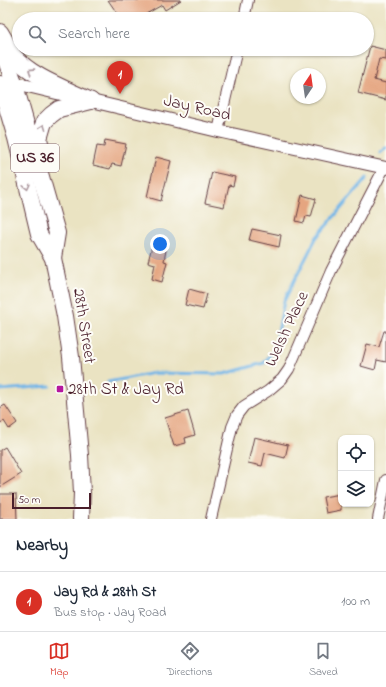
<!DOCTYPE html>
<meta charset="utf-8">
<style>
:root{--surface:#fff;--page:#f2f2f3;--text:#1f2937;--muted:#747a83;--line:#e0e1e3;--accent:#d93025}
body{margin:0;font-family:"Indie Flower",sans-serif;background:var(--page);color:var(--text)}
.controls{position:absolute;right:12px;bottom:12px;display:grid;overflow:hidden;border-radius:8px;box-shadow:0 1px 3px #0004}
.controls button{width:36px;height:36px;display:grid;place-items:center;padding:0;border:0;border-bottom:1px solid var(--line);background:var(--surface);color:var(--text);font:20px sans-serif}
.compass{position:absolute;left:290px;top:68px;width:36px;height:36px;border-radius:50%;background:var(--surface);box-shadow:0 1px 3px #0004;rotate:13deg}
.scale{position:absolute;left:12px;bottom:10px;width:79px;box-sizing:border-box;padding-left:4px;border:2px solid #4a1f2b;border-top:0;font-size:11px;line-height:14px;white-space:nowrap;color:#4a1f2b;-webkit-text-stroke:3px #fdfcf7;paint-order:stroke}
.you{position:absolute;left:160px;top:244px;width:14px;height:14px;margin:-10px;border:3px solid #fff;border-radius:50%;background:#1a73e8;box-shadow:0 0 0 6px #1a73e833}
.badge{display:grid;place-items:center;width:26px;height:26px;border-radius:50%;background:var(--accent);color:#fff;font-size:13px;font-weight:700}
.pin{position:absolute;translate:-50% -33px;filter:drop-shadow(0 1px 2px #0008)}
.pin::after{content:'';position:absolute;top:21px;width:14px;height:12px;background:inherit;clip-path:polygon(0 0,100% 0,50% 100%)}
.list{margin:0;padding:0;list-style:none}
h2{display:flex;justify-content:space-between;align-items:center;height:52px;margin:0;padding:0 16px;font-size:17px}
h2 small{font-size:13px;font-weight:400;color:var(--muted)}
.list li{display:grid;grid-template-columns:26px 1fr auto;gap:12px;align-items:center;box-sizing:border-box;height:60px;padding:0 16px;border-top:1px solid var(--line)}
.list b{display:block;font-size:15px;white-space:nowrap}
.list p{margin:0;font-size:13px;white-space:nowrap;color:var(--muted)}
.list em{font-size:13px;font-style:normal;color:var(--muted)}
.icon{flex:none;width:22px;height:22px;fill:none;stroke:currentColor;stroke-width:2;stroke-linecap:round;stroke-linejoin:round}
.map{position:relative;flex:none;width:386px;height:519px;overflow:hidden}
.search{position:absolute;background:var(--surface);box-shadow:0 1px 3px #0004;left:12px;right:12px;top:12px;height:44px;display:flex;align-items:center;gap:10px;box-sizing:border-box;padding:0 14px;border-radius:22px;color:var(--muted);font-size:15px}
.sheet{height:112px;background:var(--surface)}
nav{display:flex;justify-content:space-around;align-items:center;box-sizing:border-box;height:56px;border-top:1px solid var(--line);background:var(--surface);font-size:11px;color:var(--muted)}
nav a{display:grid;justify-items:center;gap:2px}
nav .on{color:var(--accent)}
.map>svg:first-child{display:block}
.lines{fill:none;stroke-linecap:round;stroke-linejoin:round}
.stream{stroke:#72b6e8;stroke-width:3}
.building{fill:#e5a580}
.minor-casing{stroke:#623c42;stroke-width:12}
.tertiary-casing{stroke:#623c42;stroke-width:14}
.trunk-casing{stroke:#623c42;stroke-width:18}
.minor{stroke:#fff;stroke-width:10}
.tertiary{stroke:#fff;stroke-width:12}
.trunk{stroke:#fff;stroke-width:16}
.oneway{stroke:#ae9aa0}
.poi-dot{fill:#b5179e;stroke:#fdfcf7;stroke-width:1.5}
.labels{text-anchor:middle;dominant-baseline:central;stroke-width:4;stroke-linejoin:round;paint-order:stroke}
.shield{fill:#fdfcf7;stroke:#806168;stroke-width:1}
.shield-label{font-size:16px;font-weight:bold;fill:#4a1f2b}
.street-label{font-size:17px;fill:#4a1f2b;stroke:#fdfcf7}
.poi-label{font-size:17px;fill:#4a1f2b;stroke:#fdfcf7;text-anchor:start}
</style>
<div class="map">
<svg width="386" height="519" viewBox="0 0 386 519">
<rect width="100%" height="100%" fill="#fdfcf7"/>
<filter id="ink" filterUnits="userSpaceOnUse"><feTurbulence type="fractalNoise" baseFrequency=".025" numOctaves="2"/><feDisplacementMap in="SourceGraphic" scale="8" xChannelSelector="R" yChannelSelector="G"/><feConvolveMatrix kernelMatrix="1 2 1 2 8 2 1 2 1" color-interpolation-filters="sRGB"/></filter>
<filter id="wash" filterUnits="userSpaceOnUse"><feTurbulence type="fractalNoise" baseFrequency=".012" numOctaves="4" result="noise"/><feDisplacementMap in="SourceGraphic" scale="16" xChannelSelector="R" yChannelSelector="G"/><feGaussianBlur stdDeviation="0.9" result="paint"/><feColorMatrix in="noise" values="0 0 0 0 0 0 0 0 0 0 0 0 0 0 0 0 0 1.4 0 .05"/><feComposite in="paint" operator="in"/></filter>
<g filter="url(#wash)">
<rect width="100%" height="100%" fill="#eae3c2"/>
<g class="lines">
<g class="stream">
<polyline points="380,153 386,148"/>
<polyline points="108,382 154,373 224,374 264,363 275,349 284,301 316,238 367,178"/>
<polyline points="0,390 50,386"/>
</g>
</g>
<g id="blocks">
<g class="building">
<polygon points="108,0 181,0 165,10 162,5 146,14 149,19 131,19 119,16"/>
<polygon points="370,46 386,50 386,60 379,59 374,80 386,83 386,100 358,93"/>
<polygon points="105,140 126,144 121,166 112,164 110,169 93,165 97,146 104,147"/>
<polygon points="156,157 171,161 161,201 147,197"/>
<polygon points="212,172 235,177 233,186 229,185 224,207 205,203"/>
<polygon points="302,195 316,199 311,217 306,216 304,223 296,221"/>
<polygon points="252,229 281,235 279,247 249,240"/>
<polygon points="152,246 166,250 164,261 167,262 162,282 152,279 155,264 148,262"/>
<polygon points="189,289 207,294 203,309 185,305"/>
<polygon points="384,331 386,331 386,362 377,360 375,370 361,366 367,344 379,347"/>
<polygon points="5,405 17,423 9,429 4,421 0,423 0,408"/>
<polygon points="188,411 195,435 185,438 186,443 174,446 165,418"/>
<polygon points="254,437 288,445 285,458 265,453 262,466 248,463"/>
<polygon points="5,447 21,474 0,487 0,450"/>
<polygon points="0,494 16,494 17,519 0,519"/>
<polygon points="341,494 341,510 326,513 323,497"/>
</g>
</g>
</g>
<g filter="url(#ink)">
<use href="#blocks" fill-opacity="0" stroke="#623c42" stroke-width="1"/>
<g class="lines">
<defs>
<g id="minor">
<polyline points="244,19 248,0"/>
<polyline points="218,131 237,49"/>
<polyline points="211,519 232,427 237,415 244,406 268,391 282,379 289,369 331,271 384,168"/>
<polyline points="378,519 386,480"/>
</g>
<g id="tertiary">
<polyline points="7,81 65,95"/>
<polyline points="83,99 218,131 386,168"/>
</g>
<g id="trunk">
<path d="M0 32C5 40 9 48 14 56 31 77 67 89 91 101"/>
<polyline points="0,45 14,82 57,233 53,258"/>
<polyline points="0,84 16,138 39,234 53,258 65,316 71,357 80,455 82,493 81,519"/>
<polyline points="43,155 39,139 44,122 51,115 59,109 91,101"/>
</g>
</defs>
<use href="#minor" class="minor-casing"/>
<use href="#tertiary" class="tertiary-casing"/>
<use href="#trunk" class="trunk-casing"/>
<use href="#minor" class="minor"/>
<use href="#tertiary" class="tertiary"/>
<use href="#trunk" class="trunk"/>
</g>
<defs><path id="oneway-chevron" d="M-2-3.5L2.5 0L-2 3.5" fill="none" stroke-width="1.6" stroke-linecap="round" stroke-linejoin="round"/></defs>
<g class="oneway">
<use href="#oneway-chevron" transform="translate(31 71) rotate(-147)"/>
<use href="#oneway-chevron" transform="translate(43 127) rotate(-69)"/>
<use href="#oneway-chevron" transform="translate(27 187) rotate(77)"/>
</g>
</g>
<rect class="poi-dot" x="56" y="385" width="8" height="8" rx="2"/>
<g class="labels">
<rect class="shield" x="11" y="144" width="48" height="28" rx="3"/>
<g class="shield-label">
<text x="35" y="158">US 36</text>
</g>
<g class="street-label">
<text transform="translate(197 108) rotate(13)">Jay Road</text>
<text transform="translate(84 326) rotate(81)">28th Street</text>
<text transform="translate(287 329) rotate(-65)">Welsh Place</text>
</g>
<g class="poi-label">
<text x="68" y="389">28th St &amp; Jay Rd</text>
</g>
</g>
</svg>
<div class="controls">
<button><svg class="icon" aria-label="locate" viewBox="0 0 24 24"><circle cx="12" cy="12" r="6"/><path d="M12 2v4M12 18v4M2 12h4M18 12h4"/></svg></button>
<button><svg class="icon" aria-label="layers" viewBox="0 0 24 24"><path d="M12 4l9 5-9 5-9-5zM3 14l9 5 9-5"/></svg></button>
</div>
<svg class="compass" viewBox="-18 -18 36 36"><path d="M0-13l5 13h-10z" fill="#e53935"/><path d="M0 13l5-13h-10z" fill="#747a83"/></svg>
<div class="scale">50 m</div>
<div class="you"></div>
<div class="pin badge" style="left:120px;top:94px">1</div>
<div class="search"><svg class="icon" aria-label="search" viewBox="0 0 24 24"><circle cx="10" cy="10" r="6"/><path d="M15 15l6 6"/></svg>Search here</div>
</div>
<section class="sheet">
<h2>Nearby<small></small></h2>
<ul class="list">
<li><span class="badge">1</span><div><b>Jay Rd &amp; 28th St</b><p>Bus stop · Jay Road</p></div><em>100 m</em></li>
</ul>
</section>
<nav>
<a class="on"><svg class="icon" aria-label="map" viewBox="0 0 24 24"><path d="M3 6l6-2 6 2 6-2v14l-6 2-6-2-6 2zM9 4v14M15 6v14"/></svg>Map</a>
<a><svg class="icon" aria-label="directions" viewBox="0 0 24 24"><path d="M12 3l9 9-9 9-9-9zM9 14v-3h6M13 9l2 2-2 2"/></svg>Directions</a>
<a><svg class="icon" aria-label="saved" viewBox="0 0 24 24"><path d="M7 4h10v16l-5-4-5 4z"/></svg>Saved</a>
</nav>
